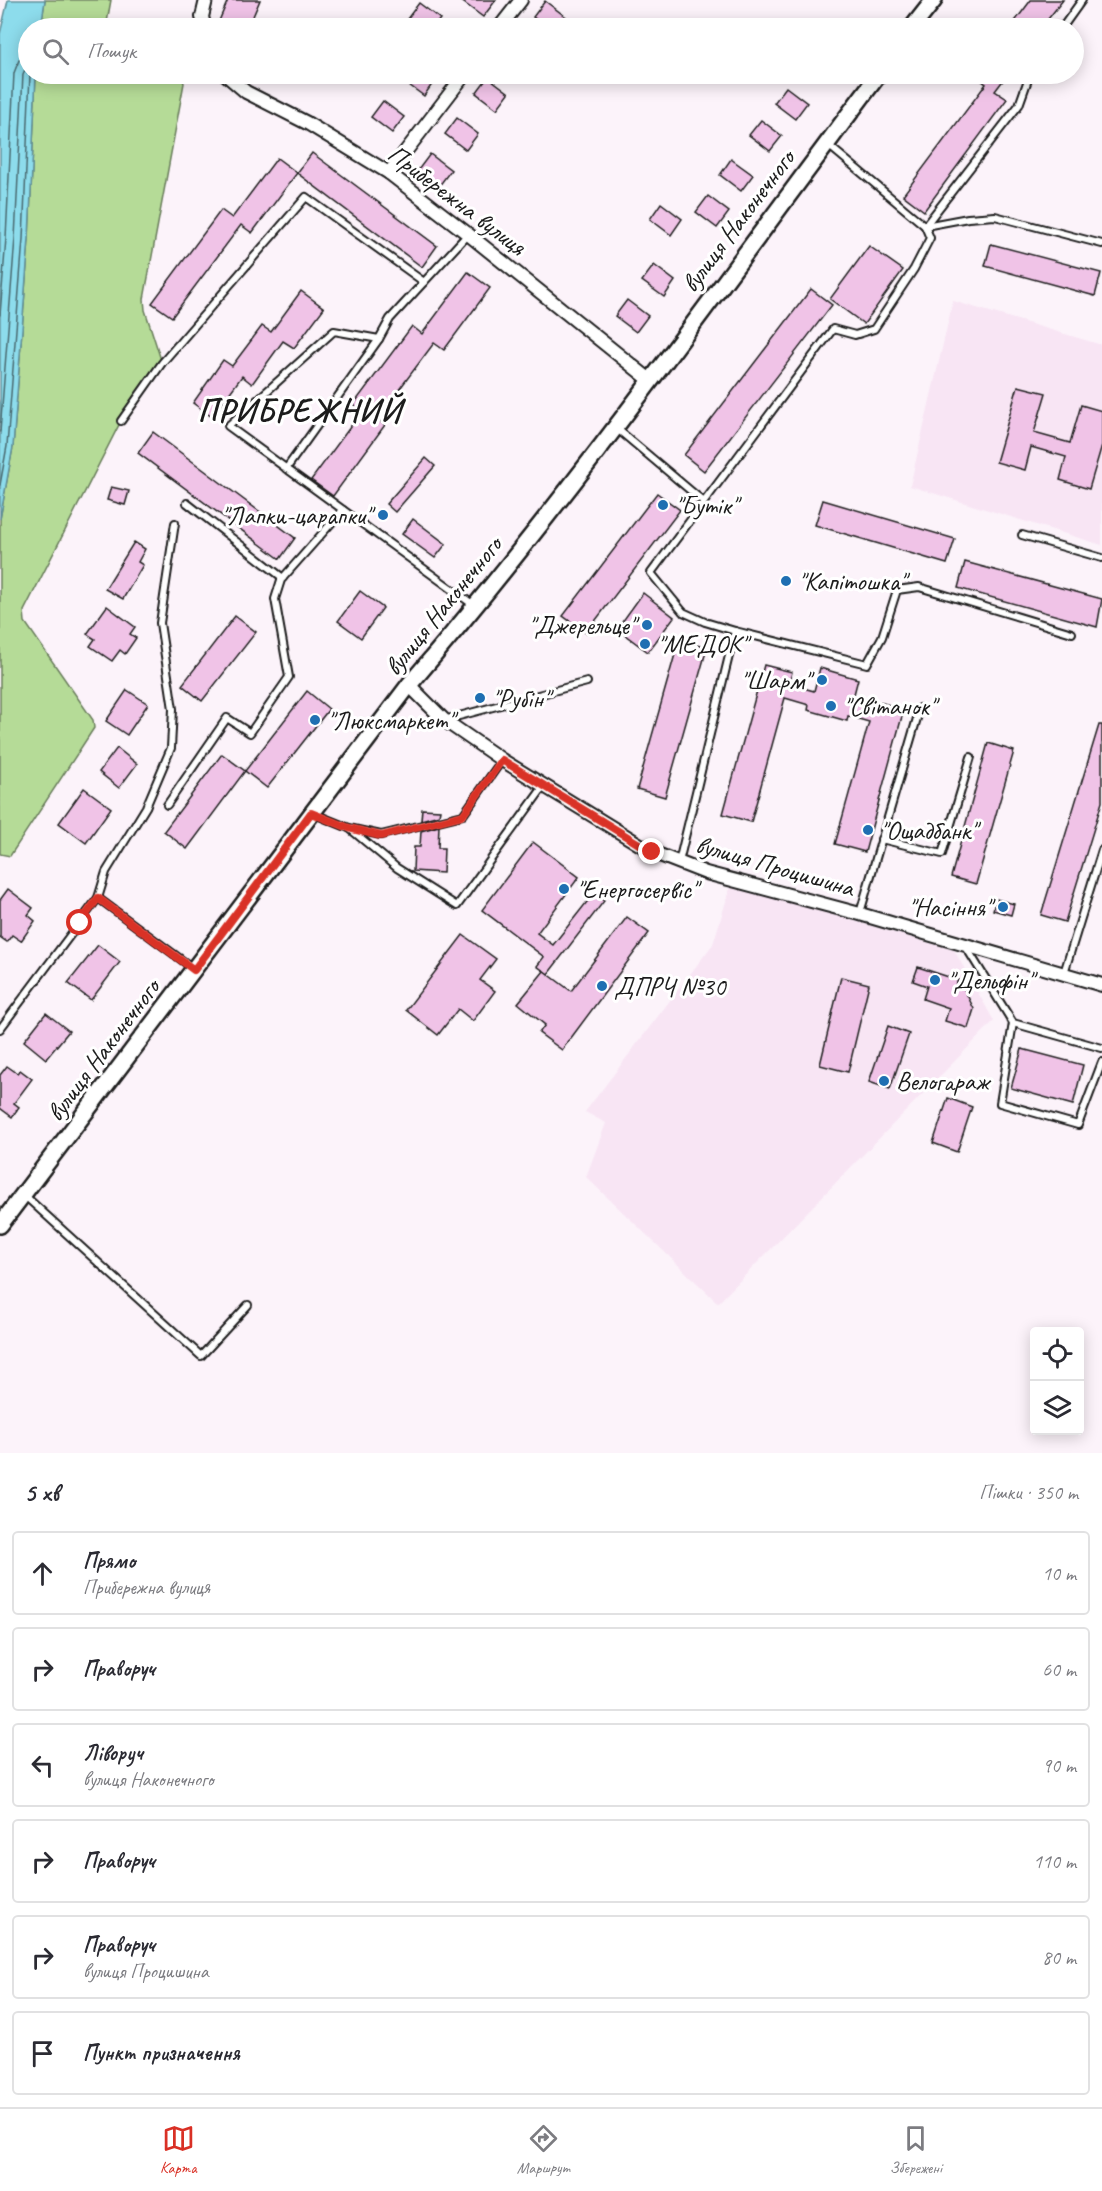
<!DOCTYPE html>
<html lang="uk">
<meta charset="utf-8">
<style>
:root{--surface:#fff;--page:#f2f2f3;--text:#2b2b33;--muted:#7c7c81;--line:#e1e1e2;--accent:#d93025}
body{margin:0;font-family:Caveat,sans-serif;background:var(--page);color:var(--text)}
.controls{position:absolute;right:18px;bottom:18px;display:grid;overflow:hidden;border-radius:6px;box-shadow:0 3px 15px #0003}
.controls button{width:54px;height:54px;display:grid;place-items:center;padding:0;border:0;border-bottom:2px solid var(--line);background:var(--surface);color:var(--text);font:30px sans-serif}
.stop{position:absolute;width:18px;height:18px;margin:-14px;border:4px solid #d93025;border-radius:50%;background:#fff}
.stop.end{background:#d93025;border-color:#fff;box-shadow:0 2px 6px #0008}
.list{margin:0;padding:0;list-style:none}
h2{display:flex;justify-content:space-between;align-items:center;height:78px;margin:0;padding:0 24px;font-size:26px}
h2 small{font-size:20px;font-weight:400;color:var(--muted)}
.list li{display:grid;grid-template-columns:39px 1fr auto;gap:18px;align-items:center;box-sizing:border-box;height:84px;margin:0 12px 12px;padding:0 12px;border:2px solid var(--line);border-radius:6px}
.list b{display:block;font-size:22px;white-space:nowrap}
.list p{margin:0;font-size:20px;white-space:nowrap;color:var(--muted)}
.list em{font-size:20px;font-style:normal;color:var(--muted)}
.icon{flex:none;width:33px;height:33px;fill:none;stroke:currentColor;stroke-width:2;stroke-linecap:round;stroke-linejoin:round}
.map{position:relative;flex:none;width:1102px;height:1453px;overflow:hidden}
.search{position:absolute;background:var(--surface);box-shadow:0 3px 15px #0003;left:18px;right:18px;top:18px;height:66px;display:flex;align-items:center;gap:15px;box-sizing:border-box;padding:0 21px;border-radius:33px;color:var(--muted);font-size:22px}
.sheet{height:654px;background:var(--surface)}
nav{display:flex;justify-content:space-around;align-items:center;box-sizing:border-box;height:84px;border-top:2px solid var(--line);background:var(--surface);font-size:16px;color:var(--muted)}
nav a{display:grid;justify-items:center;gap:3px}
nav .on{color:var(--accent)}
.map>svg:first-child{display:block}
.built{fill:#f8e5f4}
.green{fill:#b5db97;stroke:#687c5a;stroke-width:1.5}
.water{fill:#8ddcec;stroke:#608f99;stroke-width:1.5}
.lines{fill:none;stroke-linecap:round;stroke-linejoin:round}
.shore{stroke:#49696f;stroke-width:1.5}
.building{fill:#f0c3e7;stroke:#1c1c1c;stroke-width:1.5}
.service-casing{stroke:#1c1c1c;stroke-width:10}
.minor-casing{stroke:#1c1c1c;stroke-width:16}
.tertiary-casing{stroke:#1c1c1c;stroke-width:20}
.service{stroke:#fff;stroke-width:6}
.minor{stroke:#fff;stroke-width:12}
.tertiary{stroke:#fff;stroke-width:15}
.route{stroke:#d93025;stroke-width:8}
.poi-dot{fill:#1f6fb2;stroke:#fff;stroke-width:2}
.labels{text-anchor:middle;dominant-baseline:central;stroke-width:6;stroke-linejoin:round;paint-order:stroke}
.street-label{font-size:26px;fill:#1c1c1c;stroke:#fff}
.poi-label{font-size:26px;fill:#1c1c1c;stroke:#fff;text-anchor:start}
.district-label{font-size:32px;font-weight:bold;letter-spacing:1.5px;fill:#1c1c1c;stroke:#fff}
</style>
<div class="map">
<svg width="1102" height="1453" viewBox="0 0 1102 1453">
<rect width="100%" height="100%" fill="#fcf3fa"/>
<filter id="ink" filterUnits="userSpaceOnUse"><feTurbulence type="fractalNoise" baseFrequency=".0167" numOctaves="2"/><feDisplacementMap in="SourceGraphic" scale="12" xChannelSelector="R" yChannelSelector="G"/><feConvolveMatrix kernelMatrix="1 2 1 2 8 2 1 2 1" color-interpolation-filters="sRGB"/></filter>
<g filter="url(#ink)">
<g class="built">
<polygon points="953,301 1102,345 1102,545 910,486"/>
<polygon points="731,885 954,950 994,1021 718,1303 586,1177 606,1123 585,1112 713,944"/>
</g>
<g class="green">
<polygon points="45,0 111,0 106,28 41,28"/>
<polygon points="36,74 181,74 184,83 144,299 145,310 162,363 121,421 24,611 25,622 93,720 94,728 10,856 0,854 0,519 13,447 29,239"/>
</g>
<polygon class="water" points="8,0 45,0 41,28 28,28 28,74 36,74 29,239 13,447 0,519 0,34"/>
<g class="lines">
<g class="shore">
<polyline points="0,315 6,238 14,73 19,60 28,53"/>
<polyline points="0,432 15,238 23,74 28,63"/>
<polyline points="0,485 7,446 23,239 30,74"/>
</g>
</g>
<g class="building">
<polygon points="228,0 260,0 248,28 216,28"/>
<polygon points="460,0 496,0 483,17"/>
<polygon points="1031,0 1063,0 1041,28 1010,28"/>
<polygon points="545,1 566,17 557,28 548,28 533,17"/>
<polygon points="419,3 440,19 433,28 420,28 407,19"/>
<polygon points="408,74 426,74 435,80 424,96 402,80"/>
<polygon points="973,74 1008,74 995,91 1007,99 924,211 903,195 986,84"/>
<polygon points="488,77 509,93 497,109 476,93"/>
<polygon points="786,87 807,103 795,119 774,103"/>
<polygon points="383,101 404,117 392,133 371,117"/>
<polygon points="457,118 478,134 466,150 445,134"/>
<polygon points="761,120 782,136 770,151 749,135"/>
<polygon points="312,153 437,246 422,267 297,173"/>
<polygon points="430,154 451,170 439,186 418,170"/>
<polygon points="277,158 297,173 252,233 241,225 172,317 152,303 221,210 232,218"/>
<polygon points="731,159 753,175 741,191 720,175"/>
<polygon points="708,196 729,212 717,228 696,212"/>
<polygon points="661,203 682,219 671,235 650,219"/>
<polygon points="991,244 1101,273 1095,296 985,266"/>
<polygon points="869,246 903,270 864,324 830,299"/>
<polygon points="654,265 675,281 664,297 642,281"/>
<polygon points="468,272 490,288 444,350 434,343 377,419 385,425 333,496 311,480 362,411 353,405 412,326 422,334"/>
<polygon points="811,289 832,305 704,471 684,455"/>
<polygon points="301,291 324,308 294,348 283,341 252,384 242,376 212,417 193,403 223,360 232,366 262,326 271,332"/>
<polygon points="627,300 648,316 636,332 615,316"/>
<polygon points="1018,386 1046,393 1034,433 1070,443 1081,405 1102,411 1102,445 1089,489 1060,480 1066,457 1031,447 1025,470 996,462"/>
<polygon points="153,432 295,538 280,559 138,453"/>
<polygon points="426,458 435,466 395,512 386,504"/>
<polygon points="111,487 129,491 125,505 107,500"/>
<polygon points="657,493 680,510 586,633 563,616"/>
<polygon points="823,500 955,539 947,564 815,525"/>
<polygon points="413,519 446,544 435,558 402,534"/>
<polygon points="134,542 145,549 138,562 143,565 123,599 105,589"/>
<polygon points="965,562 1102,599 1097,627 958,588"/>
<polygon points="360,591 383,608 361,638 338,621"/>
<polygon points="643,593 674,617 648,652 617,629"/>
<polygon points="107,606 135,627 130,634 136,638 125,654 120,650 112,661 90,646 95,639 87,634"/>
<polygon points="235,616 256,632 202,701 182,685"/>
<polygon points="679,640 707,648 665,797 637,789"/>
<polygon points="764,665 792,672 789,684 814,691 820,668 858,679 852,702 873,708 875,701 904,709 865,852 835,844 869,722 848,716 847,721 808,710 809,705 785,698 751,822 723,814"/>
<polygon points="127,690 148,704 127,735 106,721"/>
<polygon points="307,691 329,709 267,788 245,771"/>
<polygon points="1099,725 1102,725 1102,802 1065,922 1041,915"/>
<polygon points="988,743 1014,751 976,884 951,877"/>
<polygon points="117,748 137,764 119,788 99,772"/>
<polygon points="222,754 245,771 187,849 164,831"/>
<polygon points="84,788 111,808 86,843 59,823"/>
<polygon points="422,809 440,810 439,815 421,820"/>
<polygon points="439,826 438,848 444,848 443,873 413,871 414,847 420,847 421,831"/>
<polygon points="533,842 579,877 537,933 553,945 594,893 604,901 548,974 537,966 544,957 482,910"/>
<polygon points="8,889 33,908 28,915 35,921 21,941 12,935 7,942 0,937 0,900"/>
<polygon points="996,899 1014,904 1011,915 993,910"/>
<polygon points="627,917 649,933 562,1050 539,1033 545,1025 518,1003 544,971 571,991"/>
<polygon points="463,935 496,959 480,980 495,991 473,1021 458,1009 438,1035 406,1010"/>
<polygon points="98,945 120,962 91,1000 68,983"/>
<polygon points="918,967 958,980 956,985 963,987 974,1009 968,1028 945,1021 949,1008 923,999 927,986 913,981"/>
<polygon points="841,977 869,984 848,1072 820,1065"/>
<polygon points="46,1013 69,1031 46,1059 24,1041"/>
<polygon points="888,1026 909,1034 890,1089 869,1082"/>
<polygon points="1022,1049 1083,1065 1073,1105 1011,1088"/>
<polygon points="7,1066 17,1073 20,1070 32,1079 14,1103 19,1107 12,1117 0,1108 0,1075"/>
<polygon points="948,1098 972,1107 957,1152 933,1143"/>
</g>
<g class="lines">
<defs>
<g id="service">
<polyline points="1062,28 1082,0"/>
<polyline points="1030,74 1019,105 925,226 930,238 914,269 874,329 855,335 833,329 651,573 683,612 705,622 735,631 867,664 882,637 897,590 919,587 1072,633"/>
<polyline points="827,144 925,226 968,218 995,216 1102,244"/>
<polyline points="468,234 390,319 379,339 334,331 228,426 475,606"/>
<polyline points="121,421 162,363 306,197 424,282"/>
<polyline points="615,427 704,502"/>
<polyline points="286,469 379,339"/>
<polyline points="187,503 283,578"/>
<polyline points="1022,535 1102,558"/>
<polyline points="444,720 587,682"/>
<polyline points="167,805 227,718 250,733 289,677 275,599 281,580 343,510"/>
<polyline points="312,813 349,828 381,835 463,815 502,760"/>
<polyline points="349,828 397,868 457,906 544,786"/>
<polyline points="881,839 942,854 971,757"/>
<polyline points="679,862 735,631"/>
<polyline points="98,898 194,969"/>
<polyline points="860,913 920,708"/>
<polyline points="966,947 1013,1023 1000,1103 1078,1125 1102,1062"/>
<polyline points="1064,973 1102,850"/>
<polyline points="1013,1023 1102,1048"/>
<polyline points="0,1029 98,898 106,872 146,807 171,748 173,709 160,623 175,523"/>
<polyline points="24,1195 201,1356 248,1305"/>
</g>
<g id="minor">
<polyline points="205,28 202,17 206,0"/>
<polyline points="499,28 521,0"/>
<polyline points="225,74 246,92 307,123 389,173 468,234 650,380"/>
<polyline points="389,173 465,74"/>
<polyline points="409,685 444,720 502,760 652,852 706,873 860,914 1102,985"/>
</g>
<g id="tertiary">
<polyline points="912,28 934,0"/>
<path d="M0 1225 409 685C576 490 725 279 879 74"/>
</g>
</defs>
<use href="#service" class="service-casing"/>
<use href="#minor" class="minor-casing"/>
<use href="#tertiary" class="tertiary-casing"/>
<use href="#service" class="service"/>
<use href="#minor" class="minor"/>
<use href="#tertiary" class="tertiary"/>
</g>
</g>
<g class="lines" filter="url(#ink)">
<polyline class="route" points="80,923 98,898 194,970 311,813 349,828 381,836 463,815 502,760 652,852"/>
</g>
<g class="poi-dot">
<circle cx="663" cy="505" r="6"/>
<circle cx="383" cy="515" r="6"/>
<circle cx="786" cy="581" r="6"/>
<circle cx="647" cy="625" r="6"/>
<circle cx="645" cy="644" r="6"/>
<circle cx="822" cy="680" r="6"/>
<circle cx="480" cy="698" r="6"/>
<circle cx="831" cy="706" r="6"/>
<circle cx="315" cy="720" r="6"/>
<circle cx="868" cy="830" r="6"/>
<circle cx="564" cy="889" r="6"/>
<circle cx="1003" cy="907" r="6"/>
<circle cx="935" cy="980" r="6"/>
<circle cx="602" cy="986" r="6"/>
<circle cx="884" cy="1081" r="6"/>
</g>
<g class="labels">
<g class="street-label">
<text transform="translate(457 200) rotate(37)">Прибережна вулиця</text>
<text transform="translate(738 221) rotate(-53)">вулиця Наконечного</text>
<text transform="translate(443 606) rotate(-51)">вулиця Наконечного</text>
<text transform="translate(775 866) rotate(16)">вулиця Процишина</text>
<text transform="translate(103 1050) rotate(-53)">вулиця Наконечного</text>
</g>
<g class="poi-label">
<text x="675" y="505">"Бутік"</text>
<text x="371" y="515" text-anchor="end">"Лапки-царапки"</text>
<text x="798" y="581">"Капітошка"</text>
<text x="635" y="625" text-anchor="end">"Джерельце"</text>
<text x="657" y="644">"МЕДОК"</text>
<text x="810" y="680" text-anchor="end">"Шарм"</text>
<text x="492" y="698">"Рубін"</text>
<text x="843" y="706">"Світанок"</text>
<text x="327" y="720">"Люксмаркет"</text>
<text x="880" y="830">"Ощадбанк"</text>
<text x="576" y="889">"Енергосервіс"</text>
<text x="991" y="907" text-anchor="end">"Насіння"</text>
<text x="947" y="980">"Дельфін"</text>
<text x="614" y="986">ДПРЧ №30</text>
<text x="896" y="1081">Велогараж</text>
</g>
<g class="district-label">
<text x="300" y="410">ПРИБРЕЖНИЙ</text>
</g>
</g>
</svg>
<div class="controls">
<button><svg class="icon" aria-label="locate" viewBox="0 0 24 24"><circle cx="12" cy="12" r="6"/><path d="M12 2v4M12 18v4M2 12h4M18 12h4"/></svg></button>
<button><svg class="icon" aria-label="layers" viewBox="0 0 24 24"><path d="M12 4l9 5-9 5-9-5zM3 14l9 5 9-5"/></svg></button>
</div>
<div class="stop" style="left:80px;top:923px"></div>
<div class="stop end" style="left:652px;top:852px"></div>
<div class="search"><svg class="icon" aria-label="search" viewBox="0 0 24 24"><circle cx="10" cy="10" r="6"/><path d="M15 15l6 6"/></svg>Пошук</div>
</div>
<section class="sheet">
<h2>5 хв<small>Пішки · 350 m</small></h2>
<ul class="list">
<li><svg class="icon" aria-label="ahead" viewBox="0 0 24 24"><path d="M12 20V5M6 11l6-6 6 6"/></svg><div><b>Прямо</b><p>Прибережна вулиця</p></div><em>10 m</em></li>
<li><svg class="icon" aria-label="right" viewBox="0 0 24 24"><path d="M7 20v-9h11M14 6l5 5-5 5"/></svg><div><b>Праворуч</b></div><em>60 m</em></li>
<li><svg class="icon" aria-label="left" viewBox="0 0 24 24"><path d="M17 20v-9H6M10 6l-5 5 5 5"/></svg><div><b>Ліворуч</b><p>вулиця Наконечного</p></div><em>90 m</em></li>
<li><svg class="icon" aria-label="right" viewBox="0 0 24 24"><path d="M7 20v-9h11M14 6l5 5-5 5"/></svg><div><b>Праворуч</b></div><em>110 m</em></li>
<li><svg class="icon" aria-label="right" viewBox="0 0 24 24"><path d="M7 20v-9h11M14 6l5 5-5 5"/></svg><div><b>Праворуч</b><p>вулиця Процишина</p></div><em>80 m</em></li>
<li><svg class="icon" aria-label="arrive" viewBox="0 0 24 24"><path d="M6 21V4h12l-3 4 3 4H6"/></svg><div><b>Пункт призначення</b></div></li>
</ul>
</section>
<nav>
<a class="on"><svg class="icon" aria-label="map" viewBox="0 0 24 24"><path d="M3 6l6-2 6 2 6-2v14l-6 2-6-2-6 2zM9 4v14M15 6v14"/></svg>Карта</a>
<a><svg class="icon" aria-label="directions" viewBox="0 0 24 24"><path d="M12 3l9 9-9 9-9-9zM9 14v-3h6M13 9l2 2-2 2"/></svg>Маршрут</a>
<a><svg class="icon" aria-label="saved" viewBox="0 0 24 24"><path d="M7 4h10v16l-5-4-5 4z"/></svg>Збережені</a>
</nav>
